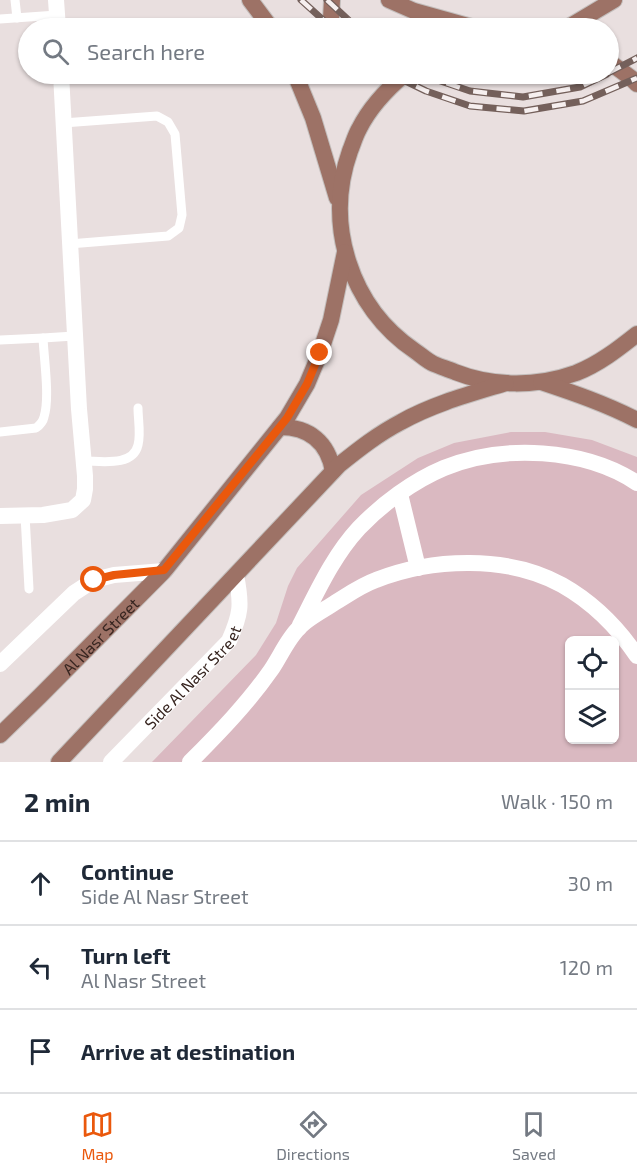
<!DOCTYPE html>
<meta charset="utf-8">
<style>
:root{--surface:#fff;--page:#f2f2f3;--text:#1f2937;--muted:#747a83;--line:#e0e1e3;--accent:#ea580c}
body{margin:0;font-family:"Exo 2",sans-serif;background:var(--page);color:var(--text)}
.controls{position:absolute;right:18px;bottom:18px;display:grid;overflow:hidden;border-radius:9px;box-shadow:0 2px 4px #0004}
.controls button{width:54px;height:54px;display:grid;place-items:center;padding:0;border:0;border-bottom:2px solid var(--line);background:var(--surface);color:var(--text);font:30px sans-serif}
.stop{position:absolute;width:18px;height:18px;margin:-14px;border:4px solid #ea580c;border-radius:50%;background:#fff}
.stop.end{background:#ea580c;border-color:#fff;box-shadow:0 2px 6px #0008}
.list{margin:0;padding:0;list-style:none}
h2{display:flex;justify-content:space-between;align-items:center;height:78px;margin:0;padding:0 24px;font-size:26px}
h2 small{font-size:20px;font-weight:400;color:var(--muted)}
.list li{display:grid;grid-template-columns:39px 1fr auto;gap:18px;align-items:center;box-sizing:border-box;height:84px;padding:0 24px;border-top:2px solid var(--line)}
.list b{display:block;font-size:22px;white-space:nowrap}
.list p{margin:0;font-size:20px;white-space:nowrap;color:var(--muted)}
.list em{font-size:20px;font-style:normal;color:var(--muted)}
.icon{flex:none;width:33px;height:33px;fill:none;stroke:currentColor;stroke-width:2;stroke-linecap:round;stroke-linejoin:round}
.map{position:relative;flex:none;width:637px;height:762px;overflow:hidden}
.search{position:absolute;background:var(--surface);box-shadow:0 2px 4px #0004;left:18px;right:18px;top:18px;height:66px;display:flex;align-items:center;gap:15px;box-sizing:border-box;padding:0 21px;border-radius:33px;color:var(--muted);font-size:22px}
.sheet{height:330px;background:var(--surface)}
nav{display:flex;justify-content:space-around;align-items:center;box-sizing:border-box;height:84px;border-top:2px solid var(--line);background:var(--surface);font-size:16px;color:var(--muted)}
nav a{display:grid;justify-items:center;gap:3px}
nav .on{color:var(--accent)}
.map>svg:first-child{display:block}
.grass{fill:#dab9c1;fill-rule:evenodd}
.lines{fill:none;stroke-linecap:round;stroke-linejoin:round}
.primary-casing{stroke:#c3bebc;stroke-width:18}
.service{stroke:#fff;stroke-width:9}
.minor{stroke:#fff;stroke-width:16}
.primary{stroke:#9d7266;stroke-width:16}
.rail-casing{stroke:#74605b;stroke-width:7}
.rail{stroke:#f6efef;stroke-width:4.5;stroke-dasharray:14;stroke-linecap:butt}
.route{stroke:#ea580c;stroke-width:8}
.labels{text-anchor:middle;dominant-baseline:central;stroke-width:6;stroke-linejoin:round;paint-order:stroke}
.street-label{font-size:16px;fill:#382621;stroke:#f6efef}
</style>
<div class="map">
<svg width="637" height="762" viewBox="0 0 637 762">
<rect width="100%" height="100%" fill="#e9dfdf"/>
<path class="grass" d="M511 432H545L592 440 637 457V762H152L256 655 276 623 288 586 297 568 361 495 418 458 454 443ZM570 640H614V740H570Z"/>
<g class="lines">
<defs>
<g id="primary">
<polyline points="250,0 271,28"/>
<polyline points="389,0 414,11 475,28"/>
<polyline points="325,28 331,19 332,0"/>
<polyline points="567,28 614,0"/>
<polyline points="608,61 631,78 637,84"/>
<polyline points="295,74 313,118 337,198"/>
<path d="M405 74C386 90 370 107 359 129 355 136 353 144 350 151 324 224 350 307 415 351 421 355 427 361 434 364 441 367 448 369 455 372 493 387 537 387 576 373 599 364 618 349 637 334"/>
<path d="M541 382C574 393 606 404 637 420"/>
<path d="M280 427C310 427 328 443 333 471"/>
<path id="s2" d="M0 735 40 696 164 571 287 418 307 384 320 353 331 320 345 252"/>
<path d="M59 762 339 465C359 449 378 434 401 422 433 404 470 394 506 383"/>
</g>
</defs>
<use href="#primary" class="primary-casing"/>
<g class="service">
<polyline points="15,0 17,18"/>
<polyline points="0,19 57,15"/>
<polyline points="63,123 157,116 168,122 175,134 182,215 179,228 168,236 69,244"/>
<polyline points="43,338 74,336"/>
<path d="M0 340 43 338C44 359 50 398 44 417 43 422 40 425 36 428L0 432"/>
<path d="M84 461C101 461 133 467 138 445 141 434 138 419 138 408"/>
<polyline points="25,515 29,589"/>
</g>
<g class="minor">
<polyline points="56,0 58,28"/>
<polyline points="400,494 418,568"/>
<polyline points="0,516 43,515 72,510 83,500 85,489 85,476 79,409 61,74"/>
<path d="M300 625C317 592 333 556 359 528 382 504 413 481 444 468 503 444 584 448 637 483"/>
<polyline points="0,664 74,593 94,580 114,575 164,571"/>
<path id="s1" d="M111 762 229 641C241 614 242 605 236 575"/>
<path d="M190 762C219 733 248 703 271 670 280 657 288 638 299 628 306 619 326 609 336 602 349 594 362 585 376 580 432 558 508 555 562 585 592 602 618 628 637 656"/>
</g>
<use href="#primary" class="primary"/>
<defs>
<g id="rail">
<polyline points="301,0 332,28"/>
<polyline points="327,0 357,28"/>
<polyline points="608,73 637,58"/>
<polyline points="391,74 426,91 470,106 524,111 583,101 637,78"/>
<polyline points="420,74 470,91 523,97 580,87 607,74"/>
</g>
</defs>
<use href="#rail" class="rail-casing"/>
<use href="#rail" class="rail"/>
</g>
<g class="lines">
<polyline class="route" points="94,580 114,575 164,570 287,418 307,384 320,353"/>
</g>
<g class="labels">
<g class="street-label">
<text stroke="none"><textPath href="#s2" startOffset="141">Al Nasr Street</textPath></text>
<text stroke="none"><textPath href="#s1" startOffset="118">Side Al Nasr Street</textPath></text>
</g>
</g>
</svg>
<div class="controls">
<button><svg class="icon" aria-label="locate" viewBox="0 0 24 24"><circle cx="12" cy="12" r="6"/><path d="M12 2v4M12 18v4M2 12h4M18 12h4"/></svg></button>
<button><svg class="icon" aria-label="layers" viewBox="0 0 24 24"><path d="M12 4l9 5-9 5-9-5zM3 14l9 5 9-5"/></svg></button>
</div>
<div class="stop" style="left:94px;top:580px"></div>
<div class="stop end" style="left:320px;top:353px"></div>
<div class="search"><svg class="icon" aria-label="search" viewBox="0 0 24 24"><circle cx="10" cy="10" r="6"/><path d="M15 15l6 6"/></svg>Search here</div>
</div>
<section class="sheet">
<h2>2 min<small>Walk · 150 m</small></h2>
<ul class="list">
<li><svg class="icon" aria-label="ahead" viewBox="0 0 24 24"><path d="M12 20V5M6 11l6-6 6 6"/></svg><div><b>Continue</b><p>Side Al Nasr Street</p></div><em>30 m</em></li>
<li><svg class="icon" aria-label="left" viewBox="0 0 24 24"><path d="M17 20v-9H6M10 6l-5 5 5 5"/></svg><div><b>Turn left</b><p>Al Nasr Street</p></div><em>120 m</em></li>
<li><svg class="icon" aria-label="arrive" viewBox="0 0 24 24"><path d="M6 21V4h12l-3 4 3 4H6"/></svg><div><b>Arrive at destination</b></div></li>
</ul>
</section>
<nav>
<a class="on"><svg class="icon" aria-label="map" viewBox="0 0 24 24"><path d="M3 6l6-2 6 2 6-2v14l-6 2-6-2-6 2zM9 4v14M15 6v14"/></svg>Map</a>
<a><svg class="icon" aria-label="directions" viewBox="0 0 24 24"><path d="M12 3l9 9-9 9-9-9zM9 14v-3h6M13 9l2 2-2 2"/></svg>Directions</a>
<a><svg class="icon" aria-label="saved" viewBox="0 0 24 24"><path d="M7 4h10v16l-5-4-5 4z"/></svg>Saved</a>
</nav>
